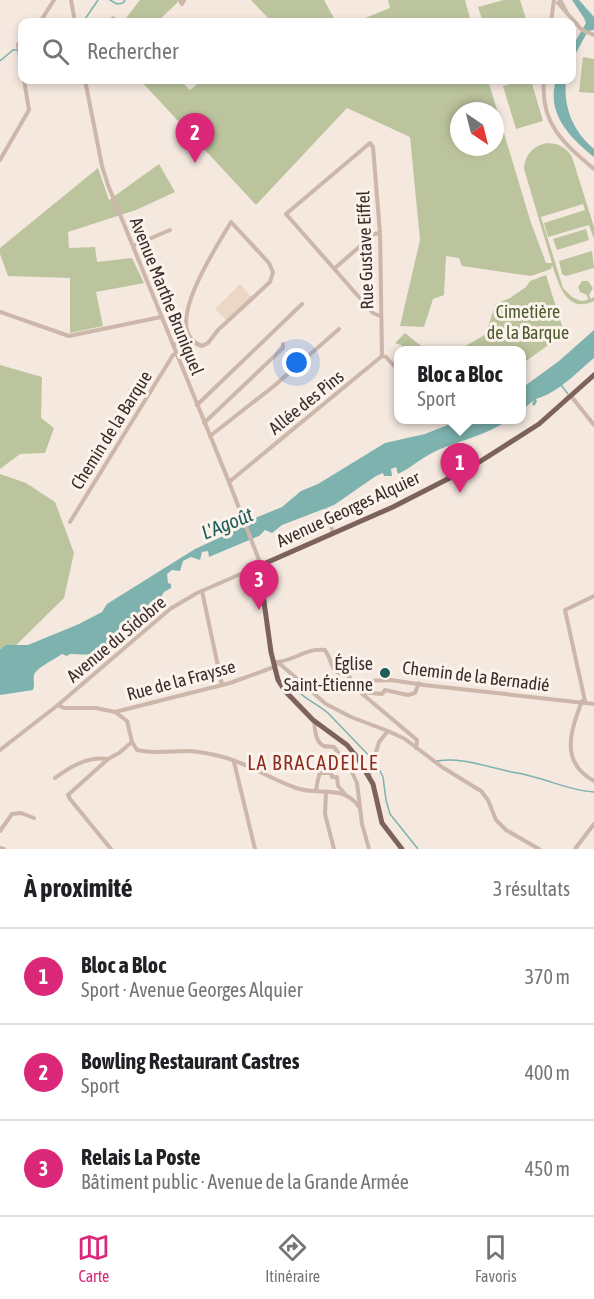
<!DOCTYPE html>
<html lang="fr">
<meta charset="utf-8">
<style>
:root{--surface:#fff;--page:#f2f2f2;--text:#202124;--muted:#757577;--line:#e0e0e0;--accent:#db2777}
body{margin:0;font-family:"Asap Condensed",sans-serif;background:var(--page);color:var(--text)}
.compass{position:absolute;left:450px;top:102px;width:54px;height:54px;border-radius:50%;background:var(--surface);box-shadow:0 3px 9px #0003;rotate:145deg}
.you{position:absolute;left:297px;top:363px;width:21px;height:21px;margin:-15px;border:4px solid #fff;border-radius:50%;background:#1a73e8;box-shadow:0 0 0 9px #1a73e833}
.badge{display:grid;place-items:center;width:39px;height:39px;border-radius:50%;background:var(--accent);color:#fff;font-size:20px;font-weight:700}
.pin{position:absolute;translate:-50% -50px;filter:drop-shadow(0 2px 3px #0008)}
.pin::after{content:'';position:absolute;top:32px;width:21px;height:18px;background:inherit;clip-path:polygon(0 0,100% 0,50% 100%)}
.popup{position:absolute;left:394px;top:346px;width:132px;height:78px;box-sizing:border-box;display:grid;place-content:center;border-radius:12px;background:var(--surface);filter:drop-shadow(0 2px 4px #0005);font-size:20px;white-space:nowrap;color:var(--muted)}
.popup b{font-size:22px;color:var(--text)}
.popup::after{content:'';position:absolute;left:50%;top:100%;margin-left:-12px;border:12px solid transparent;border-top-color:var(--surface)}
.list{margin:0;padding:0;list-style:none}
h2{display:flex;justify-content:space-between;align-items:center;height:78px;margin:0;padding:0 24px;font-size:26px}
h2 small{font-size:20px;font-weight:400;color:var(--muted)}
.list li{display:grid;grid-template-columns:39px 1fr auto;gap:18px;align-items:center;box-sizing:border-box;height:96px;padding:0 24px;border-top:2px solid var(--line)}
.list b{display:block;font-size:22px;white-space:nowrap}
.list p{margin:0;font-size:20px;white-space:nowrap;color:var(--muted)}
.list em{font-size:20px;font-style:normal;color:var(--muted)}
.icon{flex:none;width:33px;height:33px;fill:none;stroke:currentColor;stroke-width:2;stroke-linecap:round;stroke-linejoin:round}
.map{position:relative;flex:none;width:594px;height:849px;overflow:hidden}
.search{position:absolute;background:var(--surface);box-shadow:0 3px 9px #0003;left:18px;right:18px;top:18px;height:66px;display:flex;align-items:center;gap:15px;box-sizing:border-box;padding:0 21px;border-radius:12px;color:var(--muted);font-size:22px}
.sheet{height:366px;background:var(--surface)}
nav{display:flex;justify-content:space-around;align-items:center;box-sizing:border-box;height:84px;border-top:2px solid var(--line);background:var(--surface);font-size:16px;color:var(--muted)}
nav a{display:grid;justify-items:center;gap:3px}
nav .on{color:var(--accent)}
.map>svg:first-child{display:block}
.green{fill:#bcc49e;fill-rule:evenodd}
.plaza{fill:#ecd7c6}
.water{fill:#7db2ae}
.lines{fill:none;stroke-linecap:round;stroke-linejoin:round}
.stream{stroke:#7db2ae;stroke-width:1.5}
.minor{stroke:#cdb6aa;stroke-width:4}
.major{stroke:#7d625b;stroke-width:5}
.poi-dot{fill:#1e5e5a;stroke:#fbf3ec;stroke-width:2}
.labels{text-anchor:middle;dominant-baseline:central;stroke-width:6;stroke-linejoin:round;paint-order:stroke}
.street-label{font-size:18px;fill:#3a2d2a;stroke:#fbf3ec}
.park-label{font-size:18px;fill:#4e5a2d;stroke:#fbf3ec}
.poi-label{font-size:18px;fill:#3a2d2a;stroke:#fbf3ec;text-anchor:end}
.water-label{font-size:20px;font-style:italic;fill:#1e5e5a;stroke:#fbf3ec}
.neighbourhood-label{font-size:20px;letter-spacing:1.5px;fill:#8c2d20;stroke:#fbf3ec}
</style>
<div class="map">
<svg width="594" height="849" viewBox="0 0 594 849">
<rect width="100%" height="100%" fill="#f4e8df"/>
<g class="green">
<polygon points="140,0 177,0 177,3 157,22 104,22 113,16 123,22"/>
<polygon points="251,0 324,0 336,22 264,22 268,18"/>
<polygon points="388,0 465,0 471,22 355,22 390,8"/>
<polygon points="504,0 520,0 527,22 483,22 478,7"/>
<polygon points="583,57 594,59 594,93 579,92"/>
<path d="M140 80H180L190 90 202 80H488L531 223 546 263H552L524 169C525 143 557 133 572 157L594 227V239L589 225 548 237 544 223 585 210 583 204 541 217 563 288 572 297 581 301 588 300 587 295 580 292 578 287 582 281H588L593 288 589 295 591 299 594 297V301C566 314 559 284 552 265L551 269 531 276 462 266 459 258 446 256 444 295 433 299 424 327 400 326 420 240 410 137 347 108 256 205ZM459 111H495V147H459Z"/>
<polygon points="526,80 531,80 543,121 516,129 503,86"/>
<polygon points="159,164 175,192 136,210 68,232 69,248 95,247 97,262 132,258 144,283 96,292 103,326 70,333 70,278 8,276 0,254 0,248 98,168 109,200"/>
<polygon points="586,229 589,240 557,250 553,239"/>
<polygon points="592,251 594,268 566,276 562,274 559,261"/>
<polygon points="546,275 563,329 551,343 522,364 522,350 459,350 486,334 495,304 510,298 526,287 530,281"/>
<polygon points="405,333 426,350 405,350 401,345 395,343"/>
<polygon points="0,365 42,377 41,418 54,428 45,453 20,454 0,469"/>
<polygon points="0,474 26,483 55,502 74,553 64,598 0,661"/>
</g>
<polygon class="plaza" points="240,284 252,298 227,321 215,309"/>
<g class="water">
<polygon points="572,0 579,0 594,17 594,30 588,31 572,60 572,47 586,23 584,18"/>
<path d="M556 80H566C563 107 573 131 594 149V157C569 137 546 113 556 80Z"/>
<path d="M594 330V358C576 373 559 392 536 399L537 402 534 406 532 404 534 400 522 410V388L559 361Z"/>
<path d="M460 420H508C486 436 459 440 434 452 421 458 411 468 398 474L396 467 391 469 392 476H384L383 473 376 476 334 505 282 525 272 533 265 530 259 536 216 554 209 557 208 551 202 552 200 560 191 557 183 561 180 571 172 570 167 574 168 583 171 584V588L164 592 159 600 105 650 96 655 70 654 67 656 62 654C55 659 36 668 34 675 33 680 35 684 33 690L0 695V650L6 645H28L79 624 102 612 107 604 195 549 234 531 248 521 282 507 301 491 318 484 385 443 425 434Z"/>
</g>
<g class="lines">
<g class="stream">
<polyline points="110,0 117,4 123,3 125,0"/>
<polyline points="83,22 98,0"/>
<polyline points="0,61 13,50 22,50"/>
<polyline points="561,385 568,394"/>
<path d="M295 688C305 700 318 704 329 714L376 763 383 777 386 800 390 814 418 849"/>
<path d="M437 761C461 757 484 766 507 771 516 773 525 774 534 777 554 782 573 791 594 792"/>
</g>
<g class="minor">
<polyline points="71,0 75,22"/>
<polyline points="179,0 182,4 184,0"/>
<polyline points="560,0 567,13"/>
<polyline points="558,3 582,30 594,35"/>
<polyline points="40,22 54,0"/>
<polyline points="551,22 554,0"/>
<polyline points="22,41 18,44 22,73"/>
<path d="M544 80C540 123 563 143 594 169"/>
<polyline points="0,160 29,110 24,80"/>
<path d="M231 222 269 263 273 272 270 282 218 330 208 343 202 346C158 332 218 245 231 222Z"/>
<polyline points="133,246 170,230"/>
<polyline points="335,268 374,234 380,233"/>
<polyline points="0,312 69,336 161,317"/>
<polyline points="380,316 373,313 286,214 370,143 373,147 380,233 382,356"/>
<polyline points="173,345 188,338"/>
<polyline points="571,396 594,425"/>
<polyline points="197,405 302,304"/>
<polyline points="204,423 283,348 283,344"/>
<polyline points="210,436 274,386 339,329"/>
<polyline points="229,482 382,356 386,357 398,370"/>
<polyline points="327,510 333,533"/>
<polyline points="70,522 173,355 176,354"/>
<polyline points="202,591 222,685"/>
<path d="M277 662C296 660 305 648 325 650 334 663 329 674 348 675L360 692 417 740 416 748"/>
<polyline points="274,663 280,664 326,704 351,717 388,731 405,739 442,767 481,791 488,800 496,820 506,830 539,849"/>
<polyline points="356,685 366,681 391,680 424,685 594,704"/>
<polyline points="361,692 382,694 385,690 408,695 415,693 419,683"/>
<path d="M582 701C571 730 559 762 594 781"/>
<polyline points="585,701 565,610 594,596"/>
<polyline points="58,705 64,708 96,708 115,712 230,683 274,667"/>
<path d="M115 712 127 721 132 742 137 750C155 754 169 751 187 751 196 751 206 753 215 755 244 761 268 778 296 788 319 796 344 784 359 807"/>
<path d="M314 721C315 728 315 743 324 746 327 747 331 746 334 747L351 770 357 783 362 824 369 849"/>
<polyline points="0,750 58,705 170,609 197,593 259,566 259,560 229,482 108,185 102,166 85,80"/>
<polyline points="234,762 255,849"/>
<polyline points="319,773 331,773 332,777 337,777 338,786 345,794"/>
<polyline points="369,776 379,742 388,731"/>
<path d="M55 778C70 767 88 756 107 759"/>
<path d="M316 791C319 769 320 767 341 758"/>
<polyline points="326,792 325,814 334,849"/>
<polyline points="0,831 12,814 21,813 34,818"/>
<polyline points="0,848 4,849"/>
<polyline points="111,849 70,799 68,795 108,759 119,753 132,742"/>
<polyline points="575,849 594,824"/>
</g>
<polyline class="major" points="402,849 382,823 373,784 357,757 347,745 313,720 285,691 278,680 271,652 259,566 393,507 473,466 539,424 594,375"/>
</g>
<circle class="poi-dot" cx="385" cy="673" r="6"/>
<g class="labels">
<g class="street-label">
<text transform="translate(365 250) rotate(-92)">Rue Gustave Eiffel</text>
<text transform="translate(167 296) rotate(68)">Avenue Marthe Bruniquel</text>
<text transform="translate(306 402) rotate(-39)">Allée des Pins</text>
<text transform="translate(111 430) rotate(-58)">Chemin de la Barque</text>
<text transform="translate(348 509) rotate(-25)">Avenue Georges Alquier</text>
<text transform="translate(116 639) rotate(-40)">Avenue du Sidobre</text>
<text transform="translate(476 676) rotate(7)">Chemin de la Bernadié</text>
<text transform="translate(181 680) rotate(-15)">Rue de la Fraysse</text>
</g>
<g class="park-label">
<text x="528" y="311">Cimetière<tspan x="528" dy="21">de la Barque</tspan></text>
</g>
<g class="poi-label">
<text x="373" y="663">Église<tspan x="373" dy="21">Saint-Étienne</tspan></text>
</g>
<g class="water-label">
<text transform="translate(227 523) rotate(-22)">L'Agoût</text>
</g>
<g class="neighbourhood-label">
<text x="313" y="762">LA BRACADELLE</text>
</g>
</g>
</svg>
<svg class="compass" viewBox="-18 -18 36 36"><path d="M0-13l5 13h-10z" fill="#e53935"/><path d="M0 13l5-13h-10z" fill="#757577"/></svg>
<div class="you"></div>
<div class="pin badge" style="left:460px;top:493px">1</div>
<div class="popup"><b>Bloc a Bloc</b>Sport</div>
<div class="pin badge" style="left:195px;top:163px">2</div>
<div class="pin badge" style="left:259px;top:610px">3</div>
<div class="search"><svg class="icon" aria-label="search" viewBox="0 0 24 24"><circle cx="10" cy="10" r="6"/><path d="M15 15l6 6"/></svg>Rechercher</div>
</div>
<section class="sheet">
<h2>À proximité<small>3 résultats</small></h2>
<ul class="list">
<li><span class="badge">1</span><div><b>Bloc a Bloc</b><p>Sport · Avenue Georges Alquier</p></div><em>370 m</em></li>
<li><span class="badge">2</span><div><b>Bowling Restaurant Castres</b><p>Sport</p></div><em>400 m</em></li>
<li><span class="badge">3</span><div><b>Relais La Poste</b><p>Bâtiment public · Avenue de la Grande Armée</p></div><em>450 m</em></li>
</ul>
</section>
<nav>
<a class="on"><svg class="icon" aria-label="map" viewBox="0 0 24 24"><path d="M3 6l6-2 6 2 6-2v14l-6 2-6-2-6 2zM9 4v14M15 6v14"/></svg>Carte</a>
<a><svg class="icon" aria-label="directions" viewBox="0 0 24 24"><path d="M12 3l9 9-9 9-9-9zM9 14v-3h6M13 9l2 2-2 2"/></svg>Itinéraire</a>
<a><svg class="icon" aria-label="saved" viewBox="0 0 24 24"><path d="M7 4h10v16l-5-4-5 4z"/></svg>Favoris</a>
</nav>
